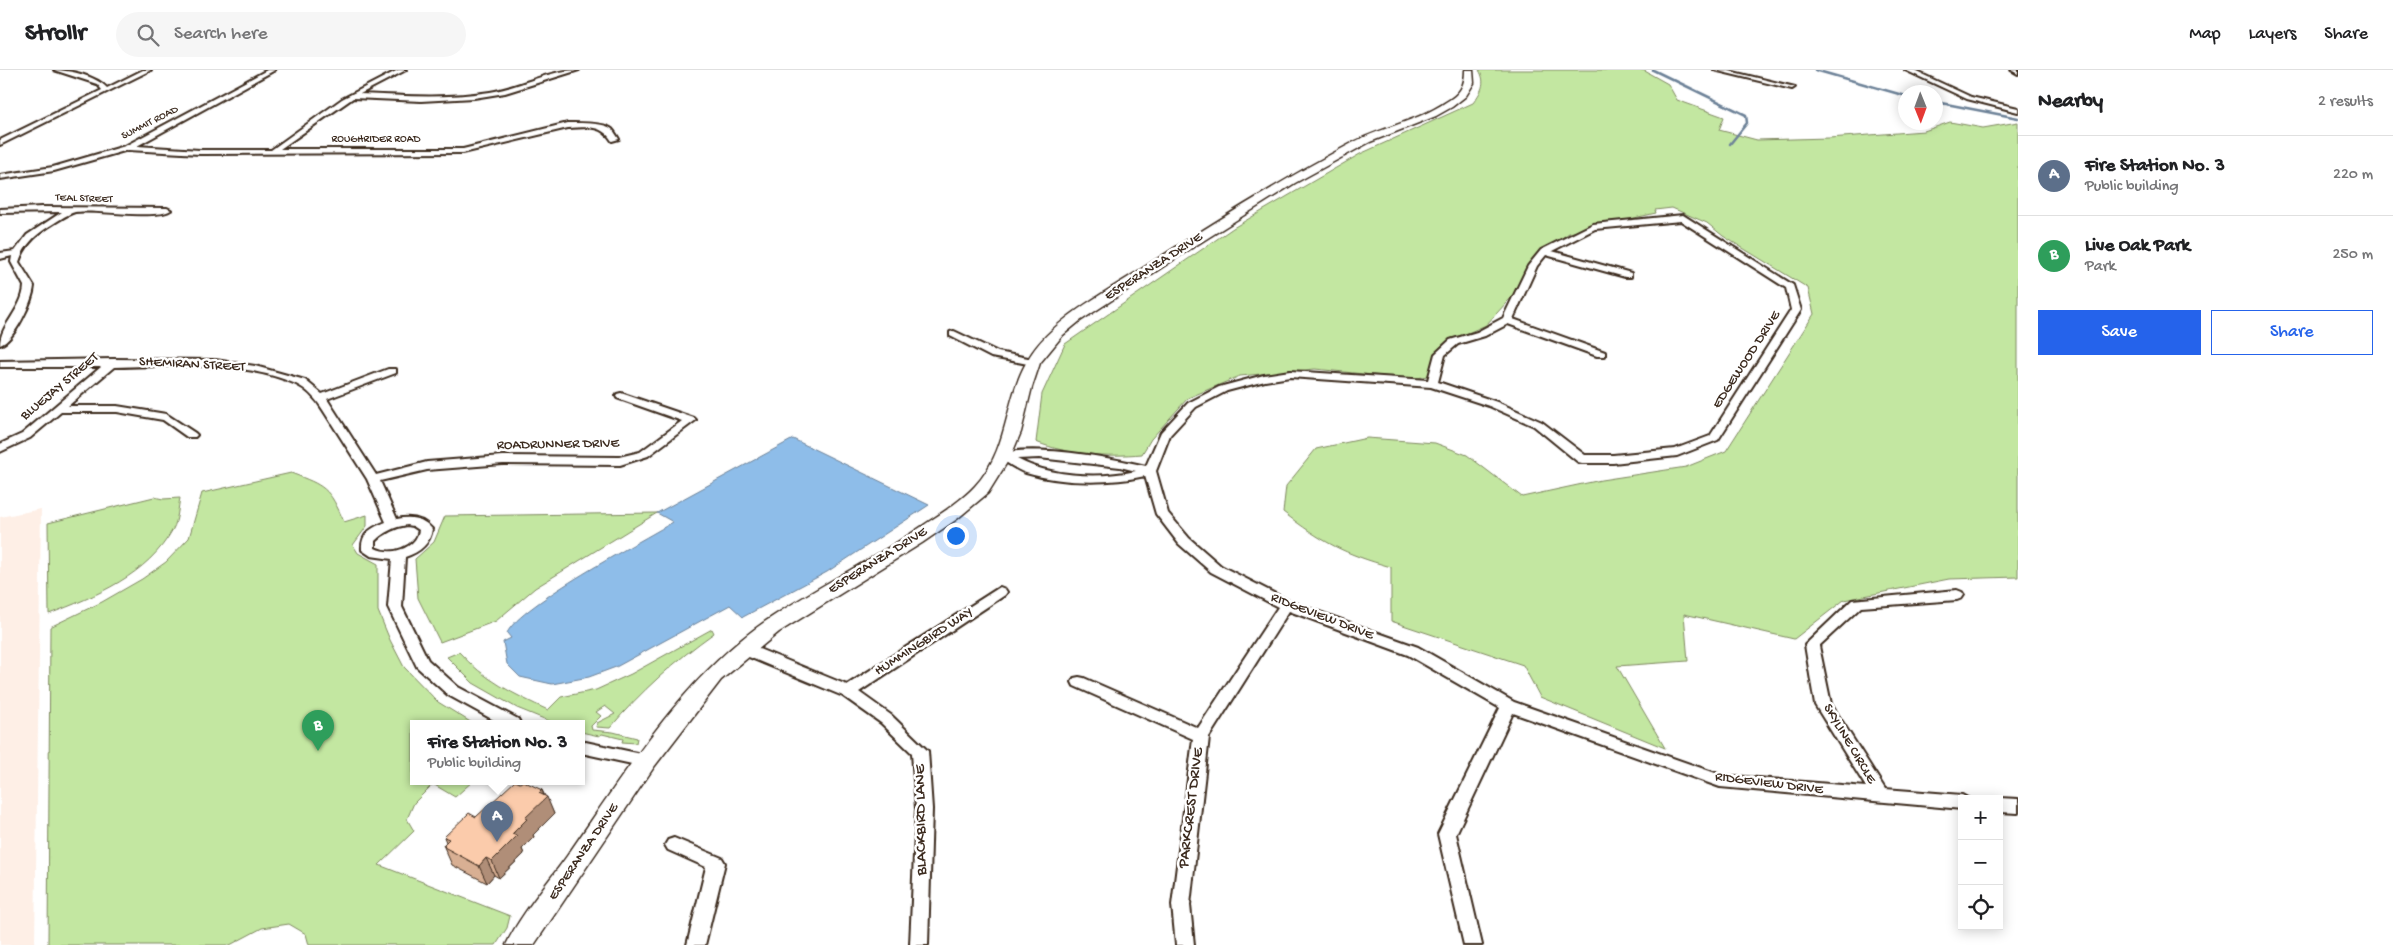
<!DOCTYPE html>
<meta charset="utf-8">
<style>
:root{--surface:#fff;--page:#f6f6f6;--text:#202124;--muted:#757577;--line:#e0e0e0;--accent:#2563eb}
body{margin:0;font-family:"Gochi Hand",sans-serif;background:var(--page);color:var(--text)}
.controls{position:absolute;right:15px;bottom:15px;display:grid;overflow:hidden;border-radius:0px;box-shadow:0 2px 12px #0003}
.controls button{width:45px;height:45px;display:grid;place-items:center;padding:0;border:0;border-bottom:1px solid var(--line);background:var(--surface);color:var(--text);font:25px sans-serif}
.compass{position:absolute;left:1898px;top:15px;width:45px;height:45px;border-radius:50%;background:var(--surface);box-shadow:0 2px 12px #0003;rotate:179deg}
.you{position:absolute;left:955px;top:465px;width:18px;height:18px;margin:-12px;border:4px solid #fff;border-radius:50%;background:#1a73e8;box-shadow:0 0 0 8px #1a73e833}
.badge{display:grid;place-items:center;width:32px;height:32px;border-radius:50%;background:var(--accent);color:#fff;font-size:16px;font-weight:700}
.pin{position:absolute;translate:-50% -41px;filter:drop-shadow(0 1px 2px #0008)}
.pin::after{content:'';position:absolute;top:26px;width:18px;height:15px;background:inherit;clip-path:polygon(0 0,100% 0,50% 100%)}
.popup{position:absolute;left:410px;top:650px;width:175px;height:65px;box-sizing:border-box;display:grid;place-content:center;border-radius:0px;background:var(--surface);filter:drop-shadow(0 1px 4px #0005);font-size:16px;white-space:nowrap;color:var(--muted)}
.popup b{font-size:19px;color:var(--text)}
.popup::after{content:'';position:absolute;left:50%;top:100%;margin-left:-10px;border:10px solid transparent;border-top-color:var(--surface)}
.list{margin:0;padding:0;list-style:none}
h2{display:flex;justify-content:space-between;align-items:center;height:65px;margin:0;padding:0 20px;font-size:21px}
h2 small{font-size:16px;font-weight:400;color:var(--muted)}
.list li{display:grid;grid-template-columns:32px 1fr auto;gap:15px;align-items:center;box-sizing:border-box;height:80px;padding:0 20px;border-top:1px solid var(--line)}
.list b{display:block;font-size:19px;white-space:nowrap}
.list p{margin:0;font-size:16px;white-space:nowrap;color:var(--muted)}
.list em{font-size:16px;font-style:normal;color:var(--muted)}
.actions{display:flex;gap:10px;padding:15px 20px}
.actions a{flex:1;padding:11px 0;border:1px solid var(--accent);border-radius:0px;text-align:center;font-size:18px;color:var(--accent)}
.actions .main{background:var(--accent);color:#fff}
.icon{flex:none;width:28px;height:28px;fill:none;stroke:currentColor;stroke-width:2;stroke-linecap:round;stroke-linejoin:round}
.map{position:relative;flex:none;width:2018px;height:875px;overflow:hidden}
header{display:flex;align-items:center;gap:30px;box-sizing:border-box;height:70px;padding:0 25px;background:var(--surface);border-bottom:1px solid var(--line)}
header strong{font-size:24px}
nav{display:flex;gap:28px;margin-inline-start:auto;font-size:18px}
.search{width:350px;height:45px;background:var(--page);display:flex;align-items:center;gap:12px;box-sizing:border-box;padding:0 18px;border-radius:28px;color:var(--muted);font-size:19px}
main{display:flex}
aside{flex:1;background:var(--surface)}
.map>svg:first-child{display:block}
.built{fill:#feefe6}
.green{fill:#c3e7a1;stroke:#7f8860}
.water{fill:#8ebde9;stroke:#6d8298}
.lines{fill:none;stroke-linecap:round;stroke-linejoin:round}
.stream{stroke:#6d8298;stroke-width:2.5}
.street-casing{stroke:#3b2a1e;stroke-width:4}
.secondary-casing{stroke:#3b2a1e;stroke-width:3}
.street{fill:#fff;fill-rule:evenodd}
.secondary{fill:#fff;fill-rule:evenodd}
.wall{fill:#d8af93;stroke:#3b2a1e}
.shaded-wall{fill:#b08e78;stroke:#3b2a1e}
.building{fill:#fbcbab;stroke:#3b2a1e}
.labels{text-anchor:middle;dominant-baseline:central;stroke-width:5;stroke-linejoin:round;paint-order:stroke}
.far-street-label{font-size:11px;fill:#3b2a1e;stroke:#fff}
.street-label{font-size:14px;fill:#3b2a1e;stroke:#fff}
.near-street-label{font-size:16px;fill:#3b2a1e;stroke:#fff}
</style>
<header>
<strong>Strollr</strong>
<div class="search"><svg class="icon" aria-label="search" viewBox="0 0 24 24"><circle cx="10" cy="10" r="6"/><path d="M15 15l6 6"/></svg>Search here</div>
<nav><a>Map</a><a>Layers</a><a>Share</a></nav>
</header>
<main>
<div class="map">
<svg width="2018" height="875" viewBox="0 0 2018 875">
<rect width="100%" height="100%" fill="#fff"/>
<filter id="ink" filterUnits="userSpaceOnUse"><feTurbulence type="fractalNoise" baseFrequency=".02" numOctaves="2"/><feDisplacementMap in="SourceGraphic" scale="10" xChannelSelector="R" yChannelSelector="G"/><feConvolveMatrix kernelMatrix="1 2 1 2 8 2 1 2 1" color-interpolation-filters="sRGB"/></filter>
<g filter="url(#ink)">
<polygon class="built" points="41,439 35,875 0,875 0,447"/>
<g class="green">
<path d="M1479 0H1643L1668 14 1677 30 1724 47 1719 60 1757 70 1829 68 1924 61 1950 52 1983 58 2018 52V507L1949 509 1844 530 1794 569 1684 544 1688 591 1617 596 1665 678 1540 627 1523 595 1391 551V497C1344 484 1322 472 1283 442L1286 416 1316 379 1367 368 1435 373 1467 385 1522 427 1601 410 1686 397 1726 381 1814 244 1808 218 1723 166 1707 153 1672 138 1655 140 1656 143 1569 163 1538 185 1517 221 1486 255 1452 270 1437 281 1428 306 1412 309 1315 299 1240 306 1188 328 1151 369 1142 384C1107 387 1068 385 1036 372L1042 324 1065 274 1233 158 1310 113 1360 84 1473 33C1481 22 1487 13 1479 0Z"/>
<path d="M291 403C325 416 329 417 344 452L367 445V456L353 475 358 483 378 494V541L390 570 404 597 438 632 472 653H413V711H473L455 727 433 714 414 733 407 749 414 761 379 795 510 846 507 858 496 875H309L306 864 289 854 262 858 230 875H48L50 557 102 532 142 509 166 492 189 468 202 423Z"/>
<path d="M154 427 163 429 180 428C178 438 178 450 173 459 148 505 96 526 49 544L48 453Z"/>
<polygon points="657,443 535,518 496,551 440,572 418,528 415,489 434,472 445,446"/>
<path d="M712 559 714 563C676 590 640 622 610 658L596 657 597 653 615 644 605 636 596 642 601 646 591 656 592 660 613 662 637 668 636 673 622 672 623 669 602 664 599 666 581 662V653H554L517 638 473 613 447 587 459 582C483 609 515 625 548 640L561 627 596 620 631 604Z"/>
</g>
<path class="water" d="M793 369 929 435 827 502 743 547 730 535 616 597 589 607 552 614 520 607 507 594 503 572 511 568 507 563C521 534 640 472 673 452L657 443Z"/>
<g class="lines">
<g class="stream">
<polyline points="1653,0 1746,45 1747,53 1730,74"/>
<polyline points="1815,0 1906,26"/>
<polyline points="1936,32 2018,48"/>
</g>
<defs>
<g id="street">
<path d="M54 0C70 0 96 6 107 18L143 0H151L0 75V70L102 20 97 14Z"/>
<path d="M267 0H275L137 76 200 80H271L342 29 398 0H406L360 24C403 26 447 29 490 22 521 17 548 0 579 0L505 23 474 28 421 31 353 28 280 79H463L568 53C578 53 604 52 612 59 614 61 617 66 619 69L612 71C602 54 586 57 568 58L463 83 200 84 128 80 54 101 0 109V105L53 97 125 76Z"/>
<polygon points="1714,0 1725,0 1795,17 1792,19"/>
<polygon points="1905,0 1913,0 1971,27 2018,38 2018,42 1967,29"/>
<polygon points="2011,0 2018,0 2018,4"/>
<path d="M42 137 167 138 171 140C158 150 95 139 75 142 67 144 55 153 48 157 34 166 24 176 19 192L34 216C33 231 14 271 0 275 0 255 23 239 24 216L11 192 12 186 0 189V183L15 181 27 165 62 142 0 143V139Z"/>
<path d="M1683 145 1793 215 1801 240 1718 370 1677 386 1613 393H1582L1578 392 1534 356 1489 336 1431 317 1290 307 1265 311 1227 321 1196 337 1170 365 1156 401 1168 443 1189 468 1221 496 1291 532 1418 577 1514 632 1721 705 1866 717 1815 635 1805 575 1852 530 1957 520 1962 522 1964 525 1962 528 1957 530 1861 537 1819 576 1831 634 1885 719 1962 725 1969 729H1962V739L1720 717 1513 643 1456 764 1482 875H1464L1438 764 1500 638 1408 585 1289 541 1209 667 1190 835 1194 875H1176L1172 835 1193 669 1074 616 1072 612 1074 608 1079 607 1084 608 1198 658 1278 537 1211 502 1179 474 1156 444 1145 406C1110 414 1062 414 1026 403 1017 400 1008 393 999 388L997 386 999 384C1035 374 1109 387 1146 396L1161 362 1188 333 1219 317 1264 305 1290 301 1428 310 1435 284 1450 270 1477 262 1503 248 1528 196 1541 180 1593 154ZM1681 151 1786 218 1791 240 1710 366 1675 379 1613 385H1585L1542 352 1497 332 1438 312 1445 285 1458 274 1485 266 1508 254 1597 286H1605V282L1513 249 1537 196 1546 185 1625 207H1631V203L1552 181 1595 159ZM1039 388 1120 397 1136 401C1099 409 1050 407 1017 389Z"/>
<polygon points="954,261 998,282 1033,289 1038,292 1033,295 991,287 950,266 950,262"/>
<path d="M113 289 215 290 255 296 305 310 322 324 388 299H396V303L327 329 376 405 427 392 503 386 619 387 640 382 682 351 617 328 616 326 617 324 621 323 694 348 696 350 648 386 620 395 503 394 427 400 380 411 397 449C411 446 423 448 432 459 430 474 420 482 405 487L402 537 428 590 458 617 518 649 520 653H499L448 625 417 597 388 537 392 489 371 486 362 480C361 463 371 458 386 452L367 409 323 340C317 330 307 319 296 314 242 290 172 296 114 297L68 336H117L166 344 195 363 197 365 195 367H187L163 350 117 342H61L30 368 0 382V374L22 364 101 297H0V291ZM407 455 413 456 419 460C416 479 391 486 375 478V471C384 462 394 457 407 455Z"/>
<polygon points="1000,517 1005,519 1007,522 1005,525 859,622 891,645 928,681 932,739 928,875 910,875 916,739 912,683 881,653 843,626 739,583 737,579 739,575 749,575 847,615"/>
<polygon points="581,671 646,685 652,687 654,691 652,695 646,697 581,683"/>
<polygon points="1999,728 2018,729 2018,743 1999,742"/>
<polygon points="674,768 722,788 725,793 705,875 687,875 706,797 668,780 665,775 668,770"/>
</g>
<path id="secondary" d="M1465 0H1473L1474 13 1466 26 1452 37 1436 46 1370 72 1295 113 1187 181 1080 251 1063 265 1040 293 1032 317 1021 362 1011 386 988 423 957 449 922 473 779 562 721 610 654 697 534 875H506C520 845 547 814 567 786 624 704 682 609 766 551 816 517 871 491 921 457 939 445 960 432 975 416 1009 379 1004 333 1026 293 1046 253 1103 224 1140 200 1210 155 1280 111 1354 72 1383 57 1418 51 1446 32 1460 24 1465 16 1465 0Z"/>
</defs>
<use href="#street" class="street-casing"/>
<use href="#secondary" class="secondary-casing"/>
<use href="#street" class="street"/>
<use href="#secondary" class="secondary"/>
</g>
<polygon class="wall" points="520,713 542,720 554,744 533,765 534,767 522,779 524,784 499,808 494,805 487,813 452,795 444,777 443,775 446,772 444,767 476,747"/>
<g class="shaded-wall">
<polygon points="542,720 545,729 547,727 554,744 533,765 534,767 522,779 524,784 499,808 492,791 525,748 539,723"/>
<polygon points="486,788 494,805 487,813 479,796"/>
</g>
<polygon class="building" points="515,711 520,713 523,711 542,720 539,723 547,727 525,748 527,749 512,764 517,766 492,791 486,788 479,796 444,777 445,776 443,775 449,769 444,767 469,743 476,747"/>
</g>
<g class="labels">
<g class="far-street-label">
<text transform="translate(150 53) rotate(-27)">SUMMIT ROAD</text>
<text x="376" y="70">ROUGHRIDER ROAD</text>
<text transform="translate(84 129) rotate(2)">TEAL STREET</text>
</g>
<g class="street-label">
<text transform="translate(1154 197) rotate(-33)">ESPERANZA DRIVE</text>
<text transform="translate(1747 290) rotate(-57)">EDGEWOOD DRIVE</text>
<text transform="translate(192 295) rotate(3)">SHEMIRAN STREET</text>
<text transform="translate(60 317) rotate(-40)">BLUEJAY STREET</text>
<text transform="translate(558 375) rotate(-1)">ROADRUNNER DRIVE</text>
<text transform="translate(878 491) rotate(-32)">ESPERANZA DRIVE</text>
<text transform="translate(1322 547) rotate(21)">RIDGEVIEW DRIVE</text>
<text transform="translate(924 572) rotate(-33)">HUMMINGBIRD WAY</text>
<text transform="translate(1849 674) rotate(59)">SKYLINE CIRCLE</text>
<text transform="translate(1769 714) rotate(7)">RIDGEVIEW DRIVE</text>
<text transform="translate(584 782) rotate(-56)">ESPERANZA DRIVE</text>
</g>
<g class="near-street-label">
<text transform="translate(1192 738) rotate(-83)">PARKCREST DRIVE</text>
<text transform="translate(922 750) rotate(-91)">BLACKBIRD LANE</text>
</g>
</g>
</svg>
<div class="controls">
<button>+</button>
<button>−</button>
<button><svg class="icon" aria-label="locate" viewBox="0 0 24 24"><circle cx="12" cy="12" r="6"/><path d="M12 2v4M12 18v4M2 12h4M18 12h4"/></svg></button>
</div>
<svg class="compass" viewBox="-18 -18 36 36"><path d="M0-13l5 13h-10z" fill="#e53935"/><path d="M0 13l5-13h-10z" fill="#757577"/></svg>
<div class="you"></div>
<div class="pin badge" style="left:497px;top:772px;background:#5c6f8a">A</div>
<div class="popup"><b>Fire Station No. 3</b>Public building</div>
<div class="pin badge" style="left:318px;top:681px;background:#2e9e5b">B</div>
</div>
<aside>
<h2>Nearby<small>2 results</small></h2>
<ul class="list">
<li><span class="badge" style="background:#5c6f8a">A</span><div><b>Fire Station No. 3</b><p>Public building</p></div><em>220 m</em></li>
<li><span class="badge" style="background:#2e9e5b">B</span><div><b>Live Oak Park</b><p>Park</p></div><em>250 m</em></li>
</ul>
<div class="actions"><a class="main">Save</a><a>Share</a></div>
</aside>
</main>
